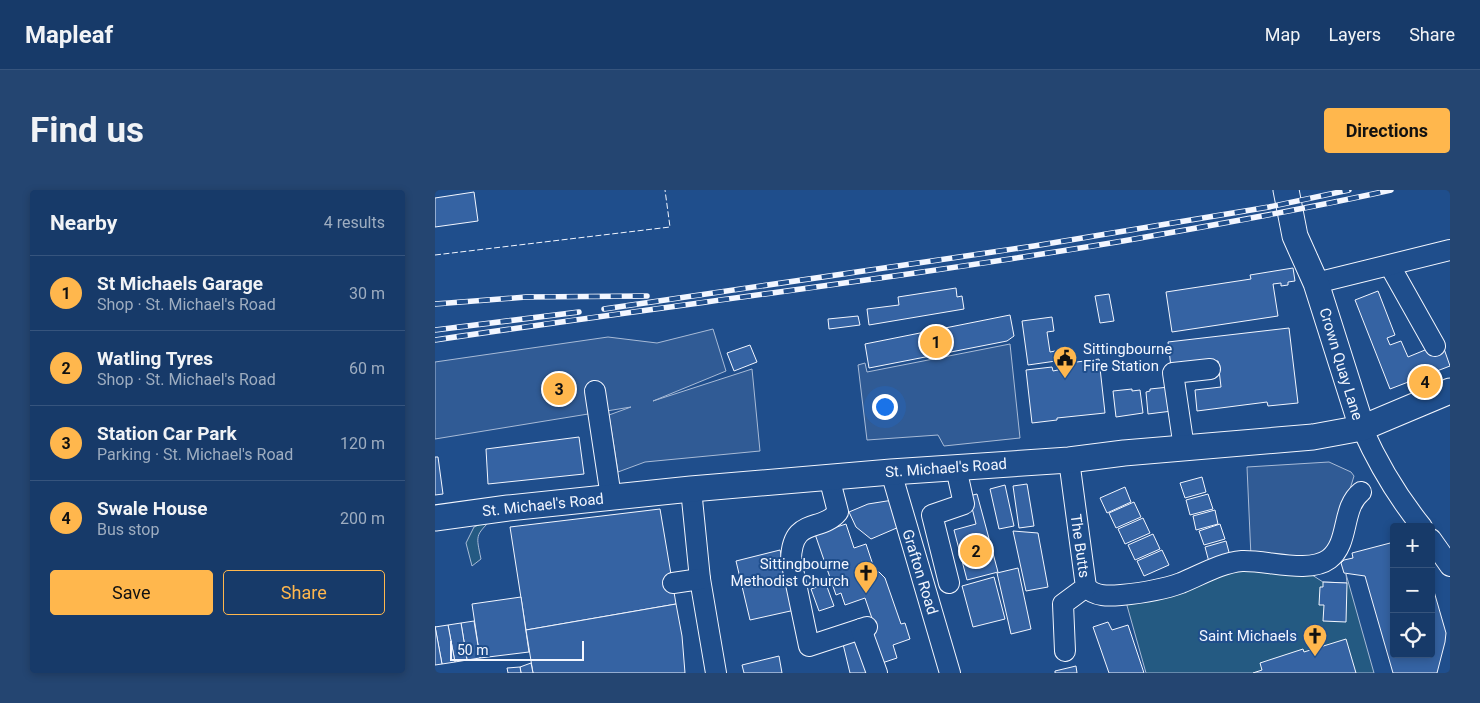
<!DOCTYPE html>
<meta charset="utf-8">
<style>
:root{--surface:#173a69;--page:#244571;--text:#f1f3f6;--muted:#9eadc0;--line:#36547d;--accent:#ffb74d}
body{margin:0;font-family:Roboto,sans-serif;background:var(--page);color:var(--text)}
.controls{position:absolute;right:15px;bottom:15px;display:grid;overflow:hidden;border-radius:5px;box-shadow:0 2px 8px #0003}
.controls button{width:45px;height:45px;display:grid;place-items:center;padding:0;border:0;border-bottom:1px solid var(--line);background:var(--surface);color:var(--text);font:25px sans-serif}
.scale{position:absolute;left:15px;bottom:12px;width:134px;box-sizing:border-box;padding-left:5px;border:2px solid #f2f6ff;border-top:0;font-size:14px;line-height:18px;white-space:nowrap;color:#f2f6ff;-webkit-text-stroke:4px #1f4e8c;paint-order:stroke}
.you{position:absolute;left:449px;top:216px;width:18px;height:18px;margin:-12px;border:4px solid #fff;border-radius:50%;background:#1a73e8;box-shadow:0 0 0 8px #1a73e833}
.badge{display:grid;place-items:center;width:32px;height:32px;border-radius:50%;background:var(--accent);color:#111;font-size:16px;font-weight:700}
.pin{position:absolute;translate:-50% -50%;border:2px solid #fff;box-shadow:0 1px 5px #0006}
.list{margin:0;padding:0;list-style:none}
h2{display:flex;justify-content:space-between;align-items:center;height:65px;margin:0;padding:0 20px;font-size:21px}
h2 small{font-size:16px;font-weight:400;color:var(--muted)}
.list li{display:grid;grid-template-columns:32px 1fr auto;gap:15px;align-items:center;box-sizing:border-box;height:75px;padding:0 20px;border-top:1px solid var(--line)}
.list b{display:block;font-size:19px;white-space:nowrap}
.list p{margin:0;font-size:16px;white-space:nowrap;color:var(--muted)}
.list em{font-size:16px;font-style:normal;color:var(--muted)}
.actions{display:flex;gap:10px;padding:15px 20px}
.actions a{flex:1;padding:11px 0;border:1px solid var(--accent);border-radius:5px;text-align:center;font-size:18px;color:var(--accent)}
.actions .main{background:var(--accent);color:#111}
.icon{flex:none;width:28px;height:28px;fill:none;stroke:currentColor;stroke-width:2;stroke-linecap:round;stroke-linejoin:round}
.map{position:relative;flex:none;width:1015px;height:483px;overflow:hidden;border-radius:5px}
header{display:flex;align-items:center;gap:30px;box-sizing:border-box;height:70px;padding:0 25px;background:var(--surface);border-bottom:1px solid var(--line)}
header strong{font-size:24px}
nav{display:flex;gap:28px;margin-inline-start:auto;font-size:18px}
.intro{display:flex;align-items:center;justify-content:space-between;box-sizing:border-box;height:120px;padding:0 30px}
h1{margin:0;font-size:35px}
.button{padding:12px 22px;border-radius:5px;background:var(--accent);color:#111;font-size:18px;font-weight:700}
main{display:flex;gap:30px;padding:0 30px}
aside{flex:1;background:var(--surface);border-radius:5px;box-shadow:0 2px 8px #0003}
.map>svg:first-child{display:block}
.green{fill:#245a82;stroke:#a8bbd7}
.parking{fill:#305b95;stroke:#a8bbd7}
.building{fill:#3563a3;stroke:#f2f6ff}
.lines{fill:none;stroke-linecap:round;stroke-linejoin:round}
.minor-casing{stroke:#f2f6ff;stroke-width:22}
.major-casing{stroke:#f2f6ff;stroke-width:27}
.minor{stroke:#1f4e8c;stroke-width:20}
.major{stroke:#1f4e8c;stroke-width:25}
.rail-casing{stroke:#f2f6ff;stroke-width:5.5}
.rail{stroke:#1f4e8c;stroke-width:4;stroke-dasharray:11;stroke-linecap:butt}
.fence{stroke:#f2f6ff;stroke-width:1;stroke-dasharray:6 2.5;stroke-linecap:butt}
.labels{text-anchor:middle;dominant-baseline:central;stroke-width:4;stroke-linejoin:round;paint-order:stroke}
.poi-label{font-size:15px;fill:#f2f6ff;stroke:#1f4e8c;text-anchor:end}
.street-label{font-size:15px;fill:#f2f6ff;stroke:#1f4e8c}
</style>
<header>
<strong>Mapleaf</strong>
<nav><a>Map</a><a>Layers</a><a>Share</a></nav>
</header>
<div class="intro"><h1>Find us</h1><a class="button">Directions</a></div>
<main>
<aside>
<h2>Nearby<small>4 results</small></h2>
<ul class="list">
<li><span class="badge">1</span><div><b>St Michaels Garage</b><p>Shop · St. Michael's Road</p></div><em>30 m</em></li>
<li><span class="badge">2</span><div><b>Watling Tyres</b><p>Shop · St. Michael's Road</p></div><em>60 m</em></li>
<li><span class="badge">3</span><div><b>Station Car Park</b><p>Parking · St. Michael's Road</p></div><em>120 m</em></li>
<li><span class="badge">4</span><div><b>Swale House</b><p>Bus stop</p></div><em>200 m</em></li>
</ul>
<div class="actions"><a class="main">Save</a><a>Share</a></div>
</aside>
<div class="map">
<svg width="1015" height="483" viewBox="0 0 1015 483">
<rect width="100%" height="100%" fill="#1f4e8c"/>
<g class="green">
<path d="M57 329C40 346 41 345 46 369L37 376 31 353 39 337Z"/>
<polygon points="784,376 874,383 888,392 912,393 911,384 939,483 711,483 691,412"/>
</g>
<g class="parking">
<polygon points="278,139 291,181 218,211 317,179 325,261 210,272 183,282 174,225 196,217 0,249 0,172 173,147 222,153"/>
<polygon points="575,154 585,248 509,256 503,245 432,250 423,175 430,173 432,182"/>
<polygon points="894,272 916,282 919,286 898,354 887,367 816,367 812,277"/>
</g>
<g class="building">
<polygon points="39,2 43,31 0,37 0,8"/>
<polygon points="858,78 860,91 853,92 853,95 846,96 846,93 838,94 843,126 737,142 731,102 816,89 815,85"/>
<polygon points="521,98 522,107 527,106 529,119 434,135 432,119 464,115 463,107"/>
<polygon points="943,101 960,145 952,148 955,155 966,151 973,167 1007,153 1015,176 955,199 920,110"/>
<polygon points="674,104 679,131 665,133 660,106"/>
<polygon points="575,125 579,146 572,151 434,178 430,154"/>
<polygon points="423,126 425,135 394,139 393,129"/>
<polygon points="617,127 619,141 612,142 615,162 620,161 621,171 593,175 587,131"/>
<polygon points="854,138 863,213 833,216 832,212 762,221 760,200 786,197 783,171 736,177 733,152"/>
<polygon points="315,155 322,172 299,181 292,163"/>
<polygon points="664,169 670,223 622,228 622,230 597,233 591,180 617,177 618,181 628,179 627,174"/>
<polygon points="734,197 737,221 713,224 711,202 715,201 715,199"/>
<polygon points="697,199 697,201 705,200 708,223 681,227 678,201"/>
<polygon points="144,247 149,284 53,294 51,259"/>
<polygon points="0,267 3,267 8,304 0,305"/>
<polygon points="767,287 771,302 750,308 745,293"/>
<polygon points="592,294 599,336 584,338 578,296"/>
<polygon points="570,295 579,336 564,339 555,299"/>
<polygon points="690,297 696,312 672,323 665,308"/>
<polygon points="542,304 563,382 532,390 519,340 541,334 534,306"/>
<polygon points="773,304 778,319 755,325 751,310"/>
<polygon points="458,310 464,337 436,349 421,337 414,322 433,314"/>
<polygon points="699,312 706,327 681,338 674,323"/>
<polygon points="225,319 241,414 91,440 75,337"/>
<polygon points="780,320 783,334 761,340 758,326"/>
<polygon points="708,328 715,343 690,354 683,339"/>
<polygon points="411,334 419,358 431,354 440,381 444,382 450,388 466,434 470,433 475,449 458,455 462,468 444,474 434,443 441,440 430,408 410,415 406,403 401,405 380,344"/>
<polygon points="785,334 790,349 769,355 764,341"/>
<polygon points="578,341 603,343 613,397 591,401"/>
<polygon points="718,344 725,359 700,370 693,355"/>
<polygon points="791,351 795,366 774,372 770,357"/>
<polygon points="959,352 959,464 996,464 996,391 1011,443 1010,452 1002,483 958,483 930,386 909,383 906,373 909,370 918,368 917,363"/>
<polygon points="345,360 360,420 315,430 301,371"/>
<polygon points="727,360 734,375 709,386 702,371"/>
<polygon points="583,378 596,439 576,444 562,383"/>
<polygon points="559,387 570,429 538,437 527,396"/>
<polygon points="888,392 912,393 911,432 888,431 889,415 884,415 885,397 888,397"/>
<polygon points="391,394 399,416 384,421 376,399"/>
<polygon points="86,407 94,462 45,468 37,414"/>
<polygon points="241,414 247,446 250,483 98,483 91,440"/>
<polygon points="39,431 45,468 32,470 26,433"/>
<polygon points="673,432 677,440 693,435 709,483 674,483 658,437"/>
<polygon points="26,433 32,470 20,472 13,435"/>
<polygon points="13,435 20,472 7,474 0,437"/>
<polygon points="0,436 7,474 0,475"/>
<polygon points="425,449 433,483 415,483 408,454"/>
<polygon points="911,449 921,483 818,483 827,480 825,473 868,459 869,462"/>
<polygon points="344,466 347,483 309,483 307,475"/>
<polygon points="96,473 98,483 86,483 85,477"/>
<polygon points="641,476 642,483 620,483 620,481"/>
<polygon points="85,477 86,483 73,483 72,478"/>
</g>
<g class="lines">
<defs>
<g id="minor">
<polyline points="955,76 1000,156"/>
<polyline points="881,93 1015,60"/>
<polyline points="160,201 176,307"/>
<path d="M927 238C943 274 962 306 987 337"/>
<polyline points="749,258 738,183 775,179"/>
<polyline points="456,282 515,483"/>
<path d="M394 287 403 322C386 343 357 326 356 370L374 456 432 437"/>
<polyline points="256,299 265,389 281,483"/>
<polyline points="996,349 1015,376"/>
<polyline points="238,393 265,389"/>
<polyline points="514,393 497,325 529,314 521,278"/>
<path d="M651 397C660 407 674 406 686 405 707 403 727 400 746 393 766 385 785 373 807 371 832 370 874 384 894 369 915 353 906 318 926 302"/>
<polyline points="426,439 442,483"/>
<polyline points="630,461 628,414 651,397 634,270"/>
</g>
<g id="major">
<polyline points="851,0 860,46 881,93 927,238"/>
<polyline points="0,328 73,318 256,299 456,282 634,270 689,263 878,247 927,238 1015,201"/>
</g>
</defs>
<use href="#minor" class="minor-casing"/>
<use href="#major" class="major-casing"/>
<use href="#minor" class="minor"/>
<use href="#major" class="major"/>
<defs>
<g id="rail">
<polyline points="0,114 91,107 212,106"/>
<polyline points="169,119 599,56 834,17 914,0"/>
<polyline points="0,140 144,122"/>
<path d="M0 150C229 116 460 89 688 51 778 35 867 20 956 0"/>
</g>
</defs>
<use href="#rail" class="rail-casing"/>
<use href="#rail" class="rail"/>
<polyline class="fence" points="0,65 235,37 230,0"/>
</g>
<defs>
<symbol id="civic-pin" viewBox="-11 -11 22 30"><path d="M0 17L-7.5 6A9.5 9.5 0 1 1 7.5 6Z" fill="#ffb74d" stroke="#1f4e8c"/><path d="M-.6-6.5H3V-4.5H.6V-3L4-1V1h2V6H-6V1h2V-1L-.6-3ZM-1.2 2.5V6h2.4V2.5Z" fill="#111"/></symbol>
<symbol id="church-pin" viewBox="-11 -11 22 30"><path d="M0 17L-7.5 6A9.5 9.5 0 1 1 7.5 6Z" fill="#ffb74d" stroke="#1f4e8c"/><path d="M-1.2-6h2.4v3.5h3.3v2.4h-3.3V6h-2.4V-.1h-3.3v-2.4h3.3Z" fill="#111"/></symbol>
</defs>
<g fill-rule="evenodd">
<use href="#civic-pin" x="616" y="154" width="28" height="38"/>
<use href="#church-pin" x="417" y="369" width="28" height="38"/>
<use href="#church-pin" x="866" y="432" width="28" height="38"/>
</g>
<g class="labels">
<g class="poi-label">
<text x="648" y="159" text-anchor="start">Sittingbourne<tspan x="648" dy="17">Fire Station</tspan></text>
<text x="414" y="374">Sittingbourne<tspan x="414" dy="17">Methodist Church</tspan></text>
<text x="862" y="446">Saint Michaels</text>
</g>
<g class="street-label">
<text transform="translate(906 174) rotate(73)">Crown Quay Lane</text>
<text transform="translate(511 278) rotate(-4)">St. Michael's Road</text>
<text transform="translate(108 315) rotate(-6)">St. Michael's Road</text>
<text transform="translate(645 356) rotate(82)">The Butts</text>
<text transform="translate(485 382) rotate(73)">Grafton Road</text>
</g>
</g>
</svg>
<div class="controls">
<button>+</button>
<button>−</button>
<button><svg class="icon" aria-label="locate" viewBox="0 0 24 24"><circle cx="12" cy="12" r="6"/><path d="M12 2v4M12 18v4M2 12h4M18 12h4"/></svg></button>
</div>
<div class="scale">50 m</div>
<div class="you"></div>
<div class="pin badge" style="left:501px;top:152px">1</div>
<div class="pin badge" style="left:541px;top:361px">2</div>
<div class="pin badge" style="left:124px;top:199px">3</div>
<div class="pin badge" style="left:990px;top:192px">4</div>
</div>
</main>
